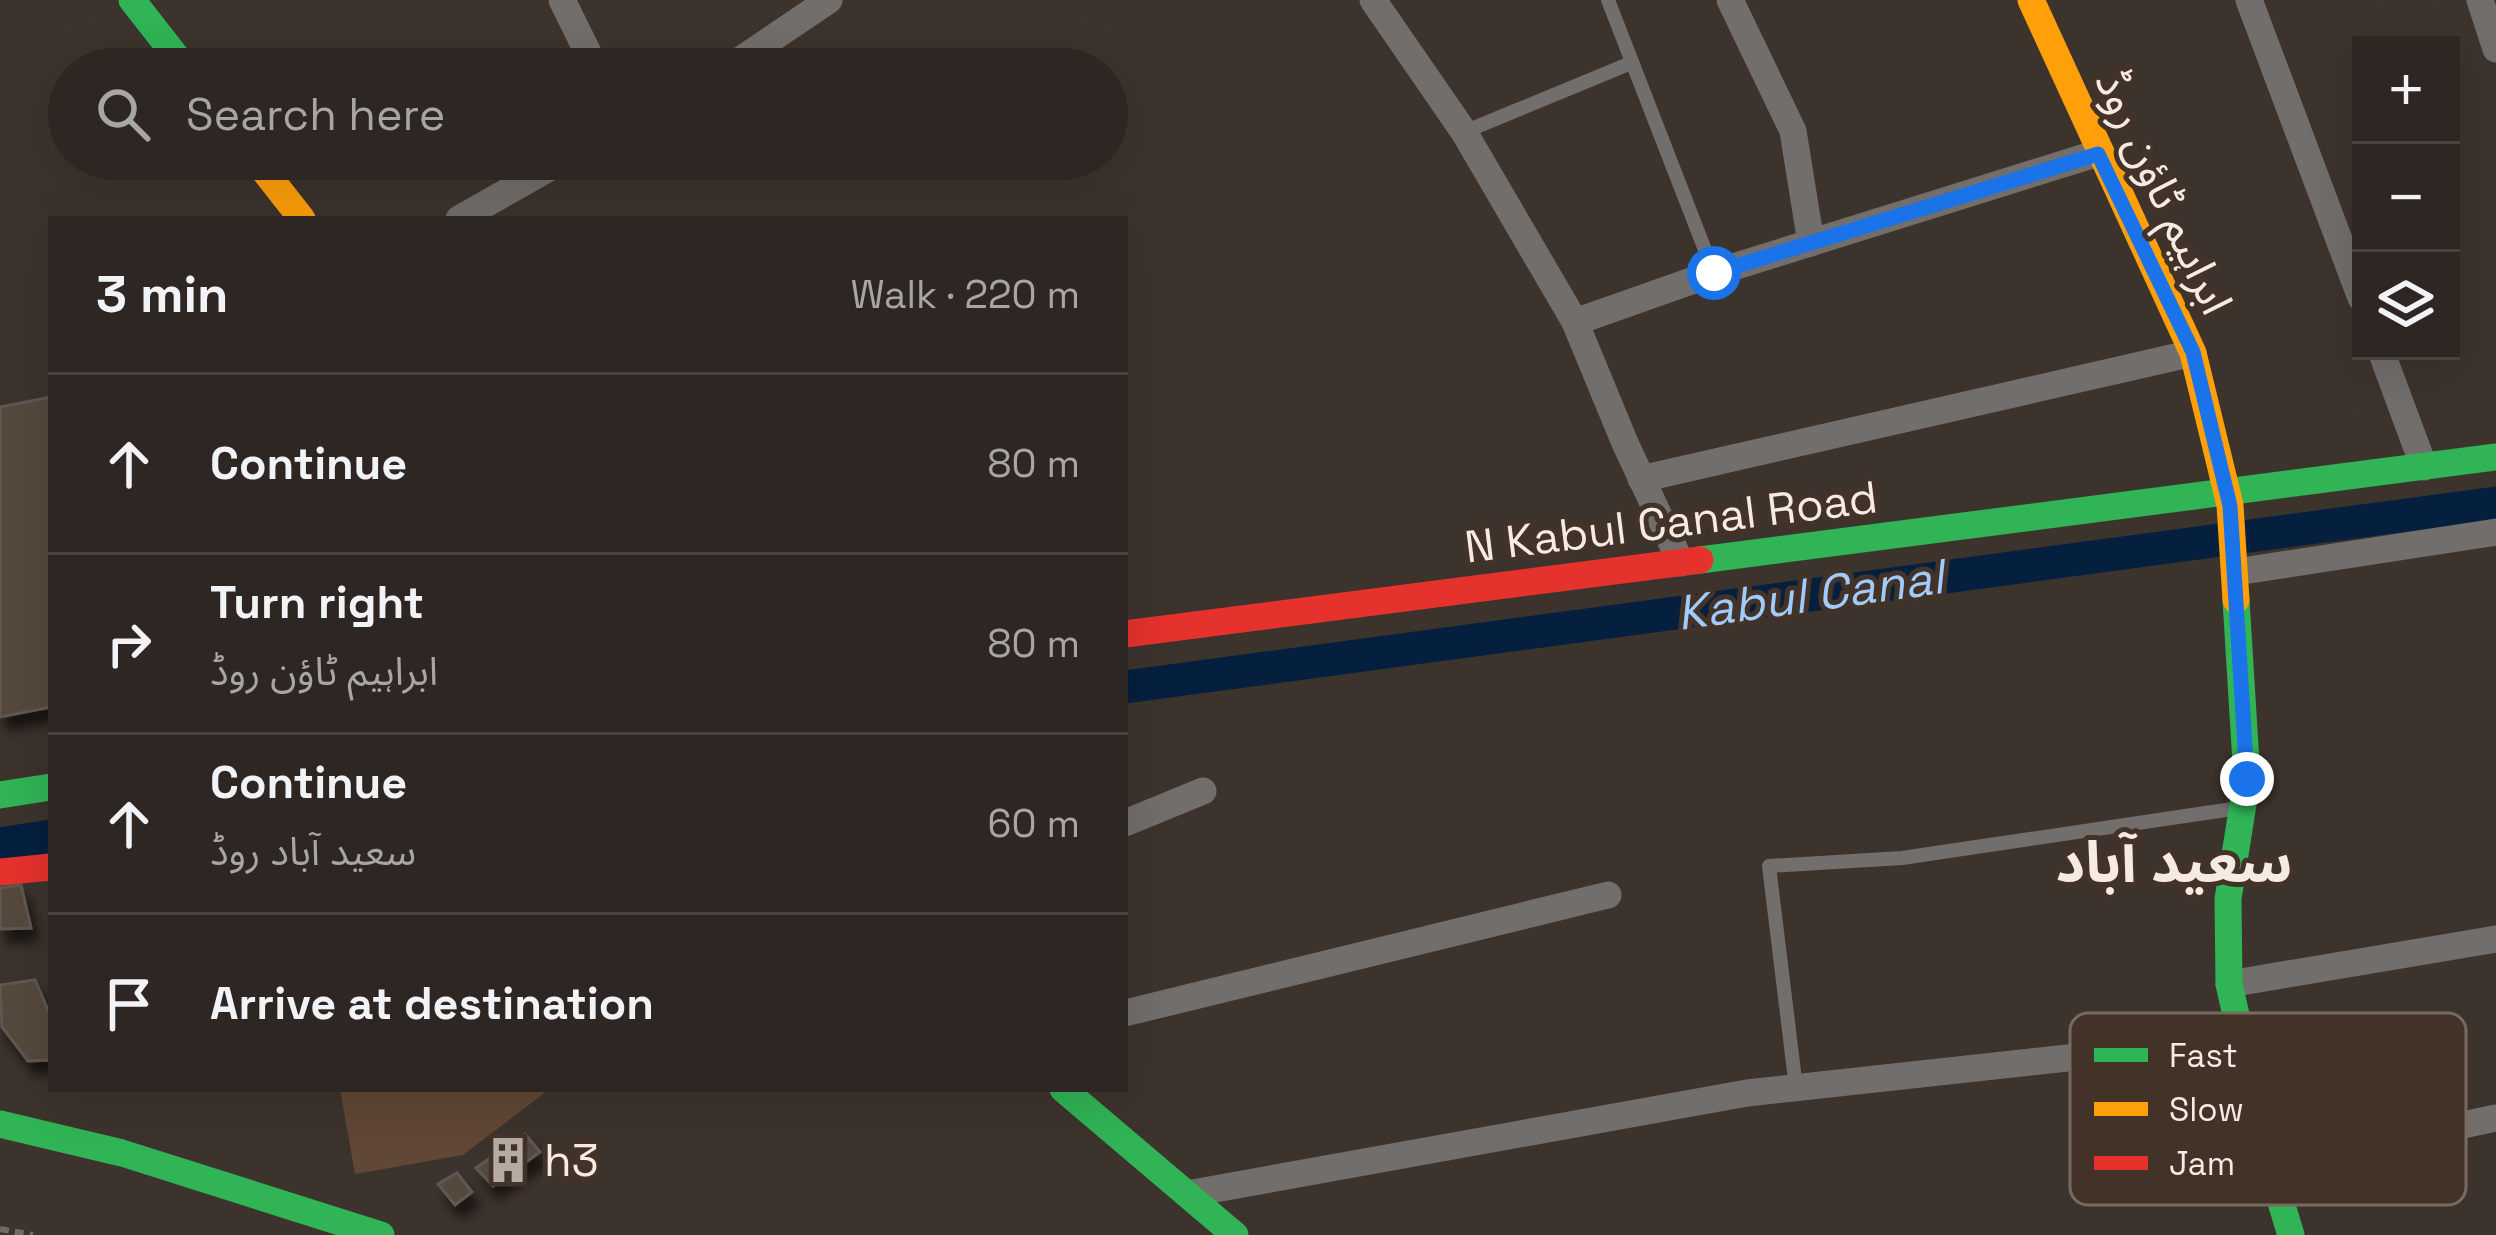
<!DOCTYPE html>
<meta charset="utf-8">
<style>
:root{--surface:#2e2622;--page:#362e2a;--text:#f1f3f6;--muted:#a7a5a5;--line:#494340}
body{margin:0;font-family:"Space Grotesk","Noto Sans Arabic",sans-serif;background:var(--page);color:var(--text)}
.controls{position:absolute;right:36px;top:36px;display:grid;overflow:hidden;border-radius:0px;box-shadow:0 12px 48px #0002}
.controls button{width:108px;height:108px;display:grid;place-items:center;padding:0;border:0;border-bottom:3px solid var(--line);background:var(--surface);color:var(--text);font:60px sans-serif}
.stop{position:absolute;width:36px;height:36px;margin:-27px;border:9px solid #1a73e8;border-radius:50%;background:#fff}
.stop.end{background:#1a73e8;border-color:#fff;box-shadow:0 3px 12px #0008}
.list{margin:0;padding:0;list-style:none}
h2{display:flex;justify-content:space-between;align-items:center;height:156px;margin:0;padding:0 48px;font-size:51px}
h2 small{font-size:39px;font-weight:400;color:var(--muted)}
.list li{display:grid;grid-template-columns:78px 1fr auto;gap:36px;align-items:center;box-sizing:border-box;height:180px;padding:0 48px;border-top:3px solid var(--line)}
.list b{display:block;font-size:45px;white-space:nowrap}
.list p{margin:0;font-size:39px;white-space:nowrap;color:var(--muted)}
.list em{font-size:39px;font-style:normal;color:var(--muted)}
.icon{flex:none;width:66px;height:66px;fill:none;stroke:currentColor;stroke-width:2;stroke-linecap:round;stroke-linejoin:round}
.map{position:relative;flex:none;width:2496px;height:1235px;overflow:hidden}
.search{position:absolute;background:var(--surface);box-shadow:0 12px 48px #0002;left:48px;top:48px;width:1080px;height:132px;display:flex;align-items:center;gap:30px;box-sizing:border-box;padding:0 42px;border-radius:66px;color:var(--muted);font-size:45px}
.panel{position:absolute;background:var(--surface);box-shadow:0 12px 48px #0002;left:48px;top:216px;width:1080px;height:876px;border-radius:0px}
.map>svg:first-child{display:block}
.green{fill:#604736}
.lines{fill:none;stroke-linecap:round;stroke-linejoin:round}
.canal{stroke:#05203e;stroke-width:33}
.building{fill:#54483e;stroke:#605752;stroke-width:3;filter:url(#shadow)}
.path{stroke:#716b68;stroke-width:6;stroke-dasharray:9 6;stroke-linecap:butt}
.lane{stroke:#726e6b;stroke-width:14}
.street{stroke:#726e6b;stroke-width:27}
.fast{stroke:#30b455;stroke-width:27}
.slow{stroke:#ff9f0a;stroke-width:27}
.jam{stroke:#e5322d;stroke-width:27}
.route{stroke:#1a73e8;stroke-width:15}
.labels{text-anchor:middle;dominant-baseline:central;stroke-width:10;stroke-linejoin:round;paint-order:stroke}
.street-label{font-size:45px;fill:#f6ebe3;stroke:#433227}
.poi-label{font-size:45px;fill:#f6ebe3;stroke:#433227;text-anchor:start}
.water-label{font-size:48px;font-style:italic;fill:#a1cafd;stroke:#433227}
.district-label{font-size:57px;font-weight:bold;fill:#f6ebe3;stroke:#433227}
.key{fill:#433227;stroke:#796a5f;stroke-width:3}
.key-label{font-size:33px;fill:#f6ebe3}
</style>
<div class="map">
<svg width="2496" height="1235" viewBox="0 0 2496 1235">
<defs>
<filter id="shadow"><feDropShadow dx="7" dy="13" stdDeviation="6" flood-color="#0009"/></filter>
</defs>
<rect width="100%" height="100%" fill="#3d332d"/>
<polygon class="green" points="340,1089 550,1089 463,1155 355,1174"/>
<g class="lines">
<g class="canal">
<polyline points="1125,687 2496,503"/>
<polyline points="0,844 51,836"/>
</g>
</g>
<g class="building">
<polygon points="51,397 51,707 0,717 0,407"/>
<polygon points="21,885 31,928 0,929 0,888"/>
<polygon points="35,980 51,1017 51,1060 28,1061 2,1027 0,985"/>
<polygon points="525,1134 540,1152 493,1186 476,1168"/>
<polygon points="457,1173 472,1192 455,1205 438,1184"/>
</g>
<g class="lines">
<polyline class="path" points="0,1229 33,1235"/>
<g class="lane">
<polyline points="1608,0 1714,273"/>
<polyline points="1464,132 1631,63"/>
<polyline points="1796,1088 1769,866 1902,858 2239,808"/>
</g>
<g class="street">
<polyline points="562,0 596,69"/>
<polyline points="1373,0 1464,132 1575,322 1625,443 1681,563"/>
<polyline points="1730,0 1793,131 1811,243"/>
<polyline points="2249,0 2361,298"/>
<polyline points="2480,0 2496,49"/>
<polyline points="727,69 829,0"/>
<polyline points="459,219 565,159"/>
<polyline points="1575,322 1714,273 2098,153"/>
<polyline points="2381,351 2424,467"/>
<polyline points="1641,479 2193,353"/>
<polyline points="2236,572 2496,532"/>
<polyline points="1125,823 1203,791"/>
<polyline points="2229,984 2496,939"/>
<polyline points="1125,1013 1608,895"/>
<polyline points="2270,1166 2496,1118"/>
<polyline points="1187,1194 1747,1093 2242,1039"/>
</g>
<g class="fast">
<polyline points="132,0 186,69"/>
<polyline points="1700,560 2496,457"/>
<polyline points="2236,600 2247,779 2228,899 2229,984 2270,1166 2291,1235"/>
<polyline points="0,795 51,787"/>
<polyline points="1063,1089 1235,1235"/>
<polyline points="0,1124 122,1153 381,1235"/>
</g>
<g class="slow">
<polyline points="2031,0 2193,353 2230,505 2236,600"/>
<polyline points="255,159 302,219"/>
</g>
<g class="jam">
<polyline points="1125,634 1700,560"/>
<polyline points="0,872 51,867"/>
</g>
</g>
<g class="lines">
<polyline class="route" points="1714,273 2098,154 2193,352 2230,506 2247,779"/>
</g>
<defs>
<symbol id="building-bare" viewBox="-9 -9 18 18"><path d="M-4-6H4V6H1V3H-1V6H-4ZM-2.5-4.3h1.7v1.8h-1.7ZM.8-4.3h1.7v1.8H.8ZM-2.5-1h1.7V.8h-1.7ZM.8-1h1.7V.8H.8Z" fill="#b5aba3" stroke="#433227" stroke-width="2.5" paint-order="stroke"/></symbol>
</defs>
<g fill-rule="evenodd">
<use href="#building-bare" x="475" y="1127" width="66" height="66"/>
</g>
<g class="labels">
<g class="street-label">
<text transform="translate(2164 192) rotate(65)">ابراہیم ٹاؤن روڈ</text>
<text transform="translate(1671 522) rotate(-7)">N Kabul Canal Road</text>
</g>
<g class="poi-label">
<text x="544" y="1160">h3</text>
</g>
<g class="water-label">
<text transform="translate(1810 595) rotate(-8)">Kabul Canal</text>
</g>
<g class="district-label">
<text x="2174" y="862">سعید آباد</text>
</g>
</g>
<rect x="2070" y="1013" width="396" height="192" rx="18" class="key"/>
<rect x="2094" y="1048" width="54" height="14" fill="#30b455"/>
<rect x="2094" y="1102" width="54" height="14" fill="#ff9f0a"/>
<rect x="2094" y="1156" width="54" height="14" fill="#e5322d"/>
<g class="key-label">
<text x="2169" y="1067">Fast</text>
<text x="2169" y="1121">Slow</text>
<text x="2169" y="1175">Jam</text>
</g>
</svg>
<div class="controls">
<button>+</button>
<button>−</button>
<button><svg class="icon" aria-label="layers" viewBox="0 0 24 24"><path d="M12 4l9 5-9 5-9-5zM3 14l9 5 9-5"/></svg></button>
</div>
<div class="stop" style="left:1714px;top:273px"></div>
<div class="stop end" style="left:2247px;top:779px"></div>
<div class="search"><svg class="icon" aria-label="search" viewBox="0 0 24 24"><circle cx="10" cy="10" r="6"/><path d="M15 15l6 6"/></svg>Search here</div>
<section class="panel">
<h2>3 min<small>Walk · 220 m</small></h2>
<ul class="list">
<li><svg class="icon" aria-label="ahead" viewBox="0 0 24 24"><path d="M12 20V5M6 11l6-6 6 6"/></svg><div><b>Continue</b></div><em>80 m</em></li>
<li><svg class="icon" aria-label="right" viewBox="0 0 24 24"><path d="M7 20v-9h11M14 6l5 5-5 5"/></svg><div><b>Turn right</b><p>ابراہیم ٹاؤن روڈ</p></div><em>80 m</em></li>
<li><svg class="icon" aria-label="ahead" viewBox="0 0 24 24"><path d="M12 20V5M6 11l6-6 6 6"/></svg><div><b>Continue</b><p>سعید آباد روڈ</p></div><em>60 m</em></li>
<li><svg class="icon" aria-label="arrive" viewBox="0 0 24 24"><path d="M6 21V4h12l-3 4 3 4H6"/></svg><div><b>Arrive at destination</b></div></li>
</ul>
</section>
</div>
